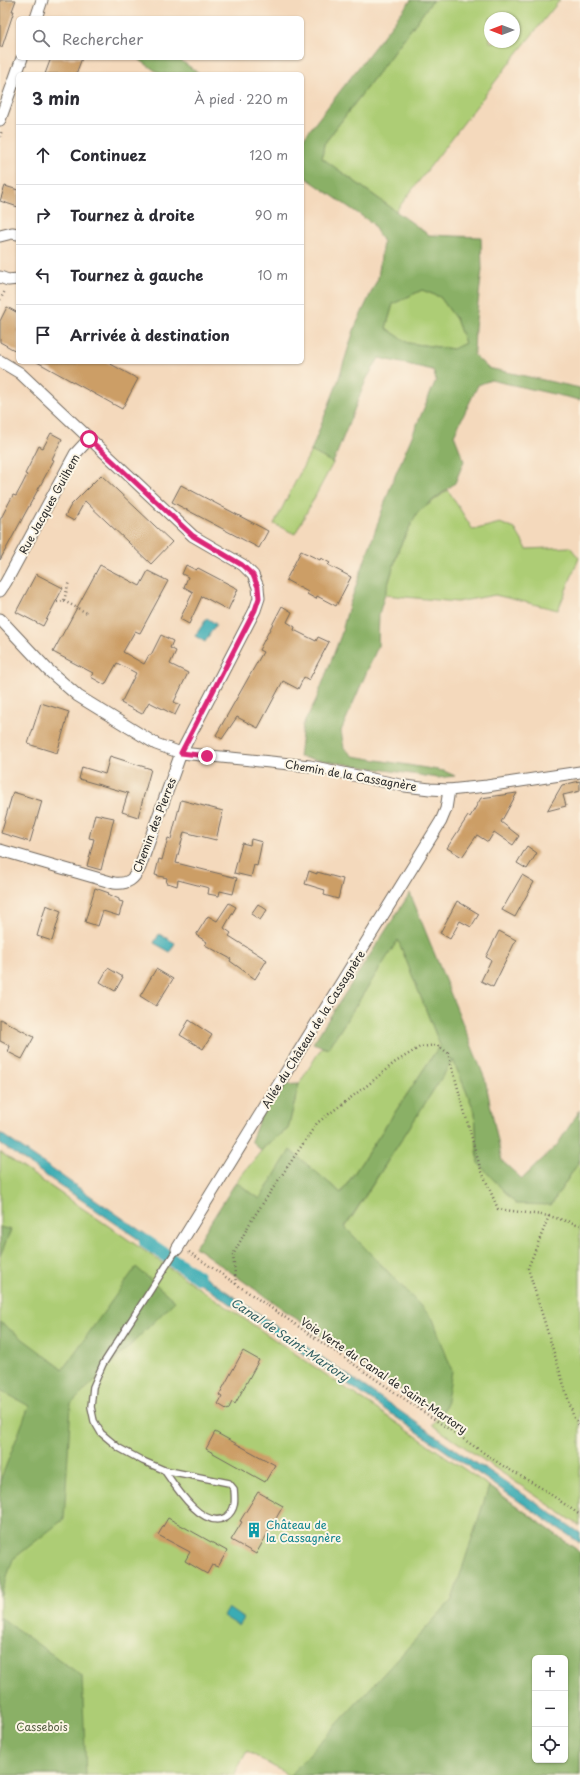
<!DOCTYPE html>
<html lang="fr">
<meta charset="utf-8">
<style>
:root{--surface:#fff;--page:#f2f2f3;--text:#2b2b33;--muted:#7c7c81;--line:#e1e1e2}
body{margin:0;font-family:"Playpen Sans",sans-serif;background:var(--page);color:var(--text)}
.controls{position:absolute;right:12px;bottom:12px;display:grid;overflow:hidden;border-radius:6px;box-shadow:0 1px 3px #0004}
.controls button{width:36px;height:36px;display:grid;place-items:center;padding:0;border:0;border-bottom:1px solid var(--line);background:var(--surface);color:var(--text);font:20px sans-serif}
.compass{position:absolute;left:484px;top:12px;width:36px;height:36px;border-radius:50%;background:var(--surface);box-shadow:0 1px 3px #0004;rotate:270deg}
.stop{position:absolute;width:12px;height:12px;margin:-9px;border:3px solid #db2777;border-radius:50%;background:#fff}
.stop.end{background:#db2777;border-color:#fff;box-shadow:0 1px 4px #0008}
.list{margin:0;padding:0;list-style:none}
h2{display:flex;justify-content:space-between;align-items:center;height:52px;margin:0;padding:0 16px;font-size:17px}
h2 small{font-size:13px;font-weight:400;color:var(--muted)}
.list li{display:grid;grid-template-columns:26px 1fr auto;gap:12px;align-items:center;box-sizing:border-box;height:60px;padding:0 16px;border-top:1px solid var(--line)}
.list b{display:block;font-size:15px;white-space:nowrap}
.list em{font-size:13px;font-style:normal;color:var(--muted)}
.icon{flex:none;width:22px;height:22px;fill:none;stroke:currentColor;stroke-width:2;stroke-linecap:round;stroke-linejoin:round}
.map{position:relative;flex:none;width:580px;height:1775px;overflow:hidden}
.search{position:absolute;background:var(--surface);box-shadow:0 1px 3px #0004;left:16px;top:16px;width:288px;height:44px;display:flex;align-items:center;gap:10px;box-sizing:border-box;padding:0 14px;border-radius:6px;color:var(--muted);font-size:15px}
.panel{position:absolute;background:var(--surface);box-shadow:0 1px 3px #0004;left:16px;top:72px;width:288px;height:292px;border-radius:6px}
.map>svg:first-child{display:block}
.green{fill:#adcd75;stroke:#6c7c50;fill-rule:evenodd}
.forest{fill:#8ab066;stroke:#5a6e48;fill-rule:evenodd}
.water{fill:#3bacb4;stroke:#336c70}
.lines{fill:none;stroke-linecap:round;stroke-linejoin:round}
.canal{stroke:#3bacb4;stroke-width:14}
.building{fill:#cc9e66}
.service-casing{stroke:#71685e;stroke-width:8}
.minor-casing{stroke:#71685e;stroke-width:13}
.path{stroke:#71685e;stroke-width:2.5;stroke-dasharray:1 3;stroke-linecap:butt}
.service{stroke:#fff;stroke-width:5.5}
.minor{stroke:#fff;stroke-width:11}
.route{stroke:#db2777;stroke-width:5}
.labels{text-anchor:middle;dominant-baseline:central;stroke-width:4;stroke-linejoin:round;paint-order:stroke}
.street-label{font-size:11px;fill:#2b2b2b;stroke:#fcf5e5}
.culture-label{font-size:11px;fill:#0d838f;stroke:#fcf5e5;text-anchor:start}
.park-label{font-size:11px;fill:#525c41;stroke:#fcf5e5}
.water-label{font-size:12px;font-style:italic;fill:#315f62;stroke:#fcf5e5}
</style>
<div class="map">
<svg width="580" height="1775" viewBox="0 0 580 1775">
<rect width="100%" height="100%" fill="#fcf5e5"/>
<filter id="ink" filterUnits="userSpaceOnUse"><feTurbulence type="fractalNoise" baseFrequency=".025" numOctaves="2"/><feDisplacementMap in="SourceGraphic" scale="8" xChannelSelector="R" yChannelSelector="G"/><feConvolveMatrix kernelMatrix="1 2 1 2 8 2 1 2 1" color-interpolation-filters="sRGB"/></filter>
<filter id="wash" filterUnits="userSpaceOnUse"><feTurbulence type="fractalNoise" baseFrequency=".012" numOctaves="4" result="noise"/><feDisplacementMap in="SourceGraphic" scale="16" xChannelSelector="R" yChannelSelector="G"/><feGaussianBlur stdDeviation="0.9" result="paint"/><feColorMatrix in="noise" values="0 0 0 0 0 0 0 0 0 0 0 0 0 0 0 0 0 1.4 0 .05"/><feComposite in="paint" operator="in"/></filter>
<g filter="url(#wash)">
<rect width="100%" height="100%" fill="#f4d9bc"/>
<g class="green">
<path d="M433 0H560L511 61 396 211 322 158 324 144ZM490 18H514V42H490Z"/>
<polygon points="422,290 440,297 456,319 465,343 454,349 408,343 386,328 393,304"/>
<polygon points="311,451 333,463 295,534 274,524"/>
<polygon points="448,490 473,530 500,523 515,529 527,549 570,547 579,558 558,610 495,595 457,602 385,595 399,548 417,513"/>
<polygon points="398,939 440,1045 341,1193 290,1151 260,1199 236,1182 266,1145 288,1129 299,1084 322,1047 328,1049"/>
<polygon points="453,1059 475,1112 478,1163 551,1205 580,1160 580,1526 432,1425 446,1406 398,1282 345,1228"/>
<path d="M0 1152 489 1486 580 1552V1775H288L247 1751 234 1775H0ZM535 1658H565V1760H535Z"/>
</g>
<g class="forest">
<path d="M411 0H433L324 144 322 158 429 235 481 237 482 270 475 328 474 355 488 368 580 388V400L491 380 478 385 454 435 464 461 455 483 417 513 399 548 379 614 378 646 341 731 344 748 353 756 444 771 455 776 438 778 299 757 303 725 316 700 341 635 348 609 391 485 436 380 433 370 379 358 366 380 333 463 311 451 337 384 355 327 378 278 383 242 372 223 302 175V140ZM422 290 440 297 456 319 465 343 453 349 408 343 386 328 393 304Z"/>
<polygon points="137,58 177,58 200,74 160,74"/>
<polygon points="410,893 485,1079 502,1161 522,1179 557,1145 580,1110 580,1160 551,1205 516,1204 478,1163 475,1112 453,1060 345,1227 433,1319 452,1371 446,1406 440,1415 362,1365 195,1247 236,1182 260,1199 290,1150 341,1193 440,1045 398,940 328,1049 313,1043"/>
<polygon points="299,1084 288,1129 266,1145 261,1151 251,1141 266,1102 281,1085"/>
<polygon points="0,1227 11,1230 0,1256"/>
<polygon points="136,1267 175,1301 71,1404 64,1519 13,1559 0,1598 0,1481 29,1406 0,1390 0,1322 63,1369"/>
<path d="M489 1486 580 1552V1775H290L452 1600ZM535 1658H565V1760H535Z"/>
<polygon points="0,1617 82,1676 86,1775 0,1775"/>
</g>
<g class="water">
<polygon points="207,618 216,624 205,642 195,636"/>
<polygon points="159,934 175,943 170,952 154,943"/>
<polygon points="0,1133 164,1247 160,1254 0,1144"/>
<polygon points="185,1263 317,1354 316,1355 318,1357 320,1356 478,1465 485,1468 580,1533 580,1543 181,1270"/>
<polygon points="228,1608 244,1619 239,1626 223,1616"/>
</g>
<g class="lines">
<polyline class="canal" points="146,1242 198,1277"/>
</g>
<g id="blocks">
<g class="building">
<polygon points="0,0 16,0 12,11 14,11 2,47 0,47"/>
<polygon points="51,58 82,58 76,74 45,74"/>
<polygon points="5,186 18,190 18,207 0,201"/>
<polygon points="7,307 18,313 18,352 0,342 0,321"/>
<polygon points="37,362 107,362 138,379 122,409"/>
<polygon points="51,433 62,439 52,459 54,460 0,560 0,520 13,495 16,496 22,485 27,475 25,474 39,446 43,448"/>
<polygon points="101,475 172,542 151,564 85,501 74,521 65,516 71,505"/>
<polygon points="181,485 268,531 259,548 172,502"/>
<polygon points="301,551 320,560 321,558 330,563 328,565 351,577 336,606 317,596 316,599 307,594 308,592 286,580"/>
<polygon points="100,565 140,586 148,571 168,581 140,633 135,631 123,652 144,664 149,655 151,655 161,635 173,641 170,648 176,651 170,664 188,673 174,702 180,705 175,715 149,702 142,714 121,703 136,673 117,663 105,685 91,677 93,673 53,652"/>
<polygon points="186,565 196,570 198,568 238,589 228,610 202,596 189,624 180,619 193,592 184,587 188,577 182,574"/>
<polygon points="36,574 63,588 43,626 16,612"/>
<polygon points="282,606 292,612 287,622 295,627 294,630 316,641 318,637 329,642 309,680 304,677 298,689 283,681 258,728 237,717 222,739 216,735 263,652 259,650"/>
<polygon points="41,703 69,712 57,753 28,744"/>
<polygon points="110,756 151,769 138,817 122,812 128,793 79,779 82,767 105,774"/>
<polygon points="580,781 580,791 563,795 566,806 547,811 562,785"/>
<polygon points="13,792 42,801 30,842 1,833"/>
<polygon points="517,793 501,822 519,836 513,845 494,832 488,842 477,835 462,857 447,848 468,816 470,817 481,798"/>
<polygon points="181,800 223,811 216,840 184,832 176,863 237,878 233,894 220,891 219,896 208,894 209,888 178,880 177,886 171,884 166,883 167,878 155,875 159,859 162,860 168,838 171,839"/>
<polygon points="95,814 114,818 101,870 87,866 94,839 89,838"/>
<polygon points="251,839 262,842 257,866 254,865 251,877 234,873 242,843 250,845"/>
<polygon points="527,846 537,853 527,869 517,863"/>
<polygon points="309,871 317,874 317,872 343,879 338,899 324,895 325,890 305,884"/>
<polygon points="522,875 534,882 515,917 502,910"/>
<polygon points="95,888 109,893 108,894 119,899 119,901 123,902 119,916 103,911 98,926 85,922"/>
<polygon points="457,901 479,914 471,927 460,921 450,939 440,933"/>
<polygon points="229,903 236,907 224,928 231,933 229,936 267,960 255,979 230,961 231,959 205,945 207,942 196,935 208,916 217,921"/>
<polygon points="258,904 267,910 260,920 251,914"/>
<polygon points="46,905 61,911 52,941 37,936"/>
<polygon points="499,931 516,940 493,987 481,981 491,960 486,957"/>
<polygon points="108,968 123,977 115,991 100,982"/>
<polygon points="156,969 173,979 156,1006 140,996"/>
<polygon points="0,1019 34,1037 22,1059 8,1052 10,1046 0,1041"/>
<polygon points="189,1020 212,1035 203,1049 180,1035"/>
<polygon points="243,1351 259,1360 235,1404 232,1402 228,1410 218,1404 222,1397 219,1395"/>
<polygon points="215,1432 275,1465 265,1482 206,1449"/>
<polygon points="258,1492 283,1506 256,1554 231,1540 242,1522 240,1521"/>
<polygon points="168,1518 227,1551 218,1567 212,1565 207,1574 185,1561 190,1552 158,1535"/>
</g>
</g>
</g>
<g filter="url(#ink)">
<use href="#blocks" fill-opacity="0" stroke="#71685e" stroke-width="1"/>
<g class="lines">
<defs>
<path id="service" d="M164 1470C175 1486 203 1531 226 1517 236 1510 235 1500 234 1489L229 1483 164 1470 143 1461 119 1448 101 1433 94 1421 91 1407 93 1387 103 1364 177 1249"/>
<g id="minor">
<polyline points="36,18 42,0"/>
<polyline points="0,120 22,58"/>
<polyline points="0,236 12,233 18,234"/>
<polyline points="0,277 8,280 18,279"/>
<path d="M0 361 20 373 193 536 243 565 253 575 258 587 259 598 255 610 181 753 140 867C134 879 128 885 114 883L0 850"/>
<polyline points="0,591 6,582 75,454 89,439"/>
<polyline points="0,619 47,669 78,696 156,744 181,753 310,766 405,786 430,789 449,790 487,786 580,772"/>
<polyline points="177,1249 441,821 446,809 449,790"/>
</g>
</defs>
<use href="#service" class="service-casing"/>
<use href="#minor" class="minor-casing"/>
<g class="path">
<polyline points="0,137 2,130"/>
<polyline points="0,300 5,291"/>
<polyline points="64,601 87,613"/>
<polyline points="57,602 64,601 69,581"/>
<polyline points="549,1216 528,1268 574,1418 580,1427"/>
<polyline points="189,1252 503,1466 543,1489 580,1515"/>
<polyline points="236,1284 233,1255 251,1221 317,1123 369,1084 394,1063 420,1047 437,1045 448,1053 480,1167 498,1209 549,1216 580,1225"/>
</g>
<use href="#service" class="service"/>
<use href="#minor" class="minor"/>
</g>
</g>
<g class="lines" filter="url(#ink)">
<polyline class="route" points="89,439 193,536 242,565 253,575 258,587 259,598 255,610 181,753 207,756"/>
</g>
<defs>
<symbol id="building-bare" viewBox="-9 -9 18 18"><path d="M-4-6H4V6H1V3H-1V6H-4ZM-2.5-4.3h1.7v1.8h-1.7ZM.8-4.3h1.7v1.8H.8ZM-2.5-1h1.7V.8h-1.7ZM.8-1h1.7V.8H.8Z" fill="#0f9aa8" stroke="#fcf5e5" stroke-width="2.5" paint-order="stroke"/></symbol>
</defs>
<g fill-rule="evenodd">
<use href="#building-bare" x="243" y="1519" width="22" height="22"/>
</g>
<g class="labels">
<g class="street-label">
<text transform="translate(49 504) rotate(-61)">Rue Jacques Guilhem</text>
<text transform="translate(351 775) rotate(10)">Chemin de la Cassagnère</text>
<text transform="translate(154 825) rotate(-69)">Chemin des Pierres</text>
<text transform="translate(313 1029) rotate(-58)">Allée du Château de la Cassagnère</text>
<text transform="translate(384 1375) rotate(34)">Voie Verte du Canal de Saint-Martory</text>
</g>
<g class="culture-label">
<text x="266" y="1524">Château de<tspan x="266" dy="13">la Cassagnère</tspan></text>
</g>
<g class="park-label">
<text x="42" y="1726">Cassebois</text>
</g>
<g class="water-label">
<text transform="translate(290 1339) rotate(34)">Canal de Saint-Martory</text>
</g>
</g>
</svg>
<div class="controls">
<button>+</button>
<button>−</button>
<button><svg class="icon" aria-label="locate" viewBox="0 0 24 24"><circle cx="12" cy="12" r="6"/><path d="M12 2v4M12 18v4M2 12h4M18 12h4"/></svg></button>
</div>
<svg class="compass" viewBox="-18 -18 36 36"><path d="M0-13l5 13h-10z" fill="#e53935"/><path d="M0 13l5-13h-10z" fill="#7c7c81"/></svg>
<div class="stop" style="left:89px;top:439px"></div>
<div class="stop end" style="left:207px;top:756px"></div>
<div class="search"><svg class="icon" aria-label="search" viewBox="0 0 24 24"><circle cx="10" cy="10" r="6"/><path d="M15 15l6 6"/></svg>Rechercher</div>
<section class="panel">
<h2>3 min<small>À pied · 220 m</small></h2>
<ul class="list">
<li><svg class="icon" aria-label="ahead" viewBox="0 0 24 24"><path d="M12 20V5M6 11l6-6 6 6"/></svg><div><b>Continuez</b></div><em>120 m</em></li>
<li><svg class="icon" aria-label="right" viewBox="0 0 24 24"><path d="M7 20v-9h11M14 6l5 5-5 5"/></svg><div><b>Tournez à droite</b></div><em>90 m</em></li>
<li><svg class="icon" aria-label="left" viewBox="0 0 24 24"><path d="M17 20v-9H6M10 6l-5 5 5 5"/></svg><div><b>Tournez à gauche</b></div><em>10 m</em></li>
<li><svg class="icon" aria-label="arrive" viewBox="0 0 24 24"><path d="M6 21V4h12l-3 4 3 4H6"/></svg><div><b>Arrivée à destination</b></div></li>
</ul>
</section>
</div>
